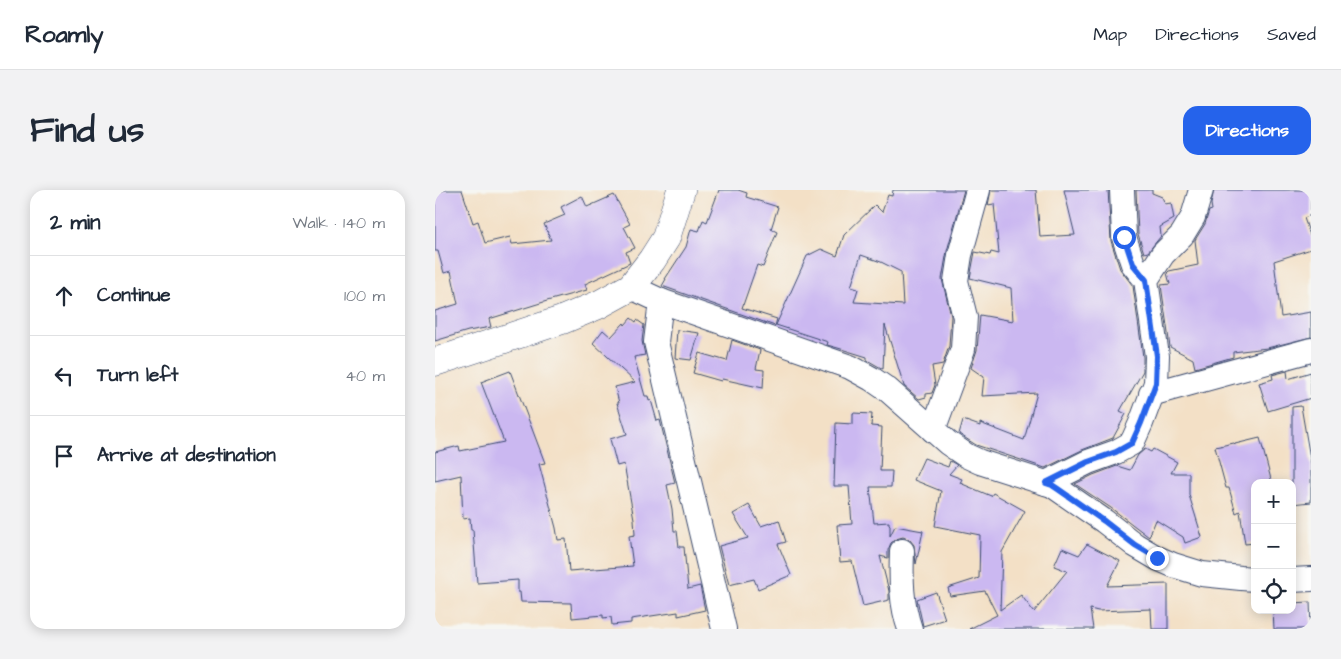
<!DOCTYPE html>
<meta charset="utf-8">
<style>
:root{--surface:#fff;--page:#f2f2f3;--text:#1f2937;--muted:#747a83;--line:#e0e1e3;--accent:#2563eb}
body{margin:0;font-family:"Architects Daughter",sans-serif;background:var(--page);color:var(--text)}
.controls{position:absolute;right:15px;bottom:15px;display:grid;overflow:hidden;border-radius:10px;box-shadow:0 2px 12px #0003}
.controls button{width:45px;height:45px;display:grid;place-items:center;padding:0;border:0;border-bottom:1px solid var(--line);background:var(--surface);color:var(--text);font:25px sans-serif}
.stop{position:absolute;width:15px;height:15px;margin:-11px;border:4px solid #2563eb;border-radius:50%;background:#fff}
.stop.end{background:#2563eb;border-color:#fff;box-shadow:0 1px 5px #0008}
.list{margin:0;padding:0;list-style:none}
h2{display:flex;justify-content:space-between;align-items:center;height:65px;margin:0;padding:0 20px;font-size:21px}
h2 small{font-size:16px;font-weight:400;color:var(--muted)}
.list li{display:grid;grid-template-columns:32px 1fr auto;gap:15px;align-items:center;box-sizing:border-box;height:80px;padding:0 20px;border-top:1px solid var(--line)}
.list b{display:block;font-size:19px;white-space:nowrap}
.list em{font-size:16px;font-style:normal;color:var(--muted)}
.icon{flex:none;width:28px;height:28px;fill:none;stroke:currentColor;stroke-width:2;stroke-linecap:round;stroke-linejoin:round}
.map{position:relative;flex:none;width:876px;height:439px;overflow:hidden;border-radius:15px}
header{display:flex;align-items:center;gap:30px;box-sizing:border-box;height:70px;padding:0 25px;background:var(--surface);border-bottom:1px solid var(--line)}
header strong{font-size:24px}
nav{display:flex;gap:28px;margin-inline-start:auto;font-size:18px}
.intro{display:flex;align-items:center;justify-content:space-between;box-sizing:border-box;height:120px;padding:0 30px}
h1{margin:0;font-size:35px}
.button{padding:12px 22px;border-radius:15px;background:var(--accent);color:#fff;font-size:18px;font-weight:700}
main{display:flex;gap:30px;padding:0 30px}
aside{flex:1;background:var(--surface);border-radius:15px;box-shadow:0 2px 12px #0003}
.map>svg:first-child{display:block}
.building{fill:#cbb8f1;fill-rule:evenodd}
.lines{fill:none;stroke-linecap:round;stroke-linejoin:round}
.minor-casing{stroke:#3b4a6e;stroke-width:26}
.tertiary-casing{stroke:#3b4a6e;stroke-width:29}
.minor{stroke:#fff;stroke-width:24}
.tertiary{stroke:#fff;stroke-width:28}
.route{stroke:#2563eb;stroke-width:6}
</style>
<header>
<strong>Roamly</strong>
<nav><a>Map</a><a>Directions</a><a>Saved</a></nav>
</header>
<div class="intro"><h1>Find us</h1><a class="button">Directions</a></div>
<main>
<aside>
<h2>2 min<small>Walk · 140 m</small></h2>
<ul class="list">
<li><svg class="icon" aria-label="ahead" viewBox="0 0 24 24"><path d="M12 20V5M6 11l6-6 6 6"/></svg><div><b>Continue</b></div><em>100 m</em></li>
<li><svg class="icon" aria-label="left" viewBox="0 0 24 24"><path d="M17 20v-9H6M10 6l-5 5 5 5"/></svg><div><b>Turn left</b></div><em>40 m</em></li>
<li><svg class="icon" aria-label="arrive" viewBox="0 0 24 24"><path d="M6 21V4h12l-3 4 3 4H6"/></svg><div><b>Arrive at destination</b></div></li>
</ul>
</aside>
<div class="map">
<svg width="876" height="439" viewBox="0 0 876 439">
<rect width="100%" height="100%" fill="#f6f6f2"/>
<filter id="ink" filterUnits="userSpaceOnUse"><feTurbulence type="fractalNoise" baseFrequency=".02" numOctaves="2"/><feDisplacementMap in="SourceGraphic" scale="10" xChannelSelector="R" yChannelSelector="G"/><feConvolveMatrix kernelMatrix="1 2 1 2 8 2 1 2 1" color-interpolation-filters="sRGB"/></filter>
<filter id="wash" filterUnits="userSpaceOnUse"><feTurbulence type="fractalNoise" baseFrequency=".0096" numOctaves="4" result="noise"/><feDisplacementMap in="SourceGraphic" scale="20" xChannelSelector="R" yChannelSelector="G"/><feGaussianBlur stdDeviation="1.12" result="paint"/><feColorMatrix in="noise" values="0 0 0 0 0 0 0 0 0 0 0 0 0 0 0 0 0 1.4 0 .05"/><feComposite in="paint" operator="in"/></filter>
<g filter="url(#wash)">
<rect width="100%" height="100%" fill="#f3e0c6"/>
<g id="blocks">
<g class="building">
<polygon points="10,0 27,0 38,33 43,31 50,53 75,47 77,54 116,50 109,34 130,25 126,17 147,6 152,17 179,5 195,34 189,37 200,58 191,62 195,73 150,94 152,100 112,111 54,129 56,137 33,141 0,151 0,121 23,114 16,81 9,83 3,61 0,61 0,3"/>
<polygon points="284,0 303,0 312,3 311,7 343,17 336,39 342,42 328,77 322,75 307,118 342,129 340,136 227,96 231,89 230,89 251,57 256,39 264,41 268,30 272,32"/>
<path d="M458 0H529L512 61 507 89 516 126 514 156 508 174 497 176 500 195 497 203 491 204V207L484 209 469 196 450 135 448 179 432 170V167L403 158 392 155 393 152 341 135 372 66 386 59 402 66 409 45 440 15 447 22 453 5 457 6ZM426 65 446 72 466 82 468 115 419 112 423 99 416 97Z"/>
<polygon points="556,0 601,0 605,47 640,45 629,0 673,0 676,51 685,79 698,96 708,167 708,181 685,221 691,224 678,248 647,260 610,278 541,255 524,244 528,230 545,236 545,233 589,250 602,203 547,206 549,187 536,178 542,160 545,125 578,131 576,98 535,88 540,62 555,65 556,62 564,64 559,14 553,15"/>
<polygon points="701,0 717,0 717,3 727,7 730,14 736,13 739,29 725,37 726,46 713,62 709,63 703,44"/>
<polygon points="779,0 876,0 876,25 869,28 876,48 876,59 839,71 846,127 876,122 876,147 832,158 798,162 798,167 760,178 758,169 735,157 726,95 735,94 732,83 734,81 763,75 760,50 770,34 774,21 777,20 776,14"/>
<polygon points="196,128 201,132 202,130 209,135 207,151 210,165 199,167 210,206 213,206 214,211 216,210 222,231 225,230 240,293 232,295 237,319 239,341 242,341 244,357 249,357 253,399 265,396 270,420 243,426 243,422 196,429 196,433 177,435 176,427 168,428 168,425 137,428 136,413 86,412 85,402 83,402 83,390 42,393 38,340 36,340 35,328 28,329 26,285 0,291 0,262 24,256 25,261 69,252 46,192 75,181 110,273 104,274 121,338 123,350 131,349 134,381 198,376 194,346 200,345 199,329 189,274 182,276 175,249 192,244 182,213 184,213 180,197 200,192 158,153 168,140 176,147 189,133 190,135"/>
<polygon points="242,140 264,143 256,170 240,168"/>
<polygon points="297,150 325,160 321,179 329,180 328,198 287,189 286,191 258,183 264,163 292,171"/>
<polygon points="852,181 853,189 876,182 876,208 833,221 824,193 838,189 837,185"/>
<polygon points="866,216 876,274 876,312 857,314 857,217"/>
<polygon points="418,223 437,224 436,236 447,237 445,281 457,281 456,297 435,297 439,333 454,332 454,334 455,335 455,346 460,336 488,341 481,374 479,355 475,350 468,347 461,349 456,353 453,360 453,368 445,366 454,401 454,410 428,416 417,371 405,372 402,335 417,334 414,296 399,296 401,233 418,234"/>
<polygon points="825,248 837,293 820,293 820,353 810,354 805,321 801,323 794,298 791,298 780,257 799,253 800,254"/>
<polygon points="710,259 716,262 718,259 742,272 736,283 754,283 754,305 767,347 750,353 748,347 721,330 714,347 676,318 640,294 658,285 682,276 695,280 703,265"/>
<polygon points="489,268 513,277 515,271 522,275 514,284 527,289 525,293 556,306 558,303 590,321 567,362 565,420 586,405 599,422 632,381 619,376 627,358 644,365 652,354 685,371 672,396 733,394 733,439 717,439 716,419 663,421 655,419 658,439 534,439 562,425 550,401 515,406 513,398 544,388 545,345 500,336 506,301 479,290"/>
<polygon points="314,315 326,336 344,330 351,352 343,354 356,385 323,399 319,389 294,395 284,356 313,348 298,324"/>
<polygon points="501,402 510,429 488,436 482,409"/>
<polygon points="875,412 876,439 839,439 838,420 857,420 857,413"/>
</g>
</g>
</g>
<g filter="url(#ink)">
<use href="#blocks" fill-opacity="0" stroke="#3b4a6e" stroke-width="1"/>
<g class="lines">
<defs>
<g id="minor">
<polyline points="687,0 689,47 698,74 711,90"/>
<polyline points="196,97 226,111 415,177 437,189 453,200 513,253 532,266 545,272 617,295 669,331 700,355 722,368 738,375 767,384 806,388 820,389"/>
<polyline points="226,111 221,152 289,439"/>
<polyline points="716,204 876,160"/>
<polyline points="498,240 528,159 530,127 521,91 525,65 543,0"/>
<polyline points="611,293 653,272 681,262 697,253 706,233 721,193 722,166 711,90 728,64 747,45 758,27 766,0"/>
<path d="M467 361C466 388 466 414 475 439"/>
<polyline points="857,390 876,389"/>
</g>
<polyline id="tertiary" points="0,172 127,130 163,115 196,97 217,70 231,48 246,0"/>
</defs>
<use href="#minor" class="minor-casing"/>
<use href="#tertiary" class="tertiary-casing"/>
<use href="#minor" class="minor"/>
<use href="#tertiary" class="tertiary"/>
</g>
</g>
<g class="lines" filter="url(#ink)">
<polyline class="route" points="689,47 698,74 711,90 722,166 721,193 706,233 697,253 681,262 653,272 611,293 617,295 623,299 669,331 700,355 722,368"/>
</g>
</svg>
<div class="controls">
<button>+</button>
<button>−</button>
<button><svg class="icon" aria-label="locate" viewBox="0 0 24 24"><circle cx="12" cy="12" r="6"/><path d="M12 2v4M12 18v4M2 12h4M18 12h4"/></svg></button>
</div>
<div class="stop" style="left:689px;top:47px"></div>
<div class="stop end" style="left:722px;top:368px"></div>
</div>
</main>
